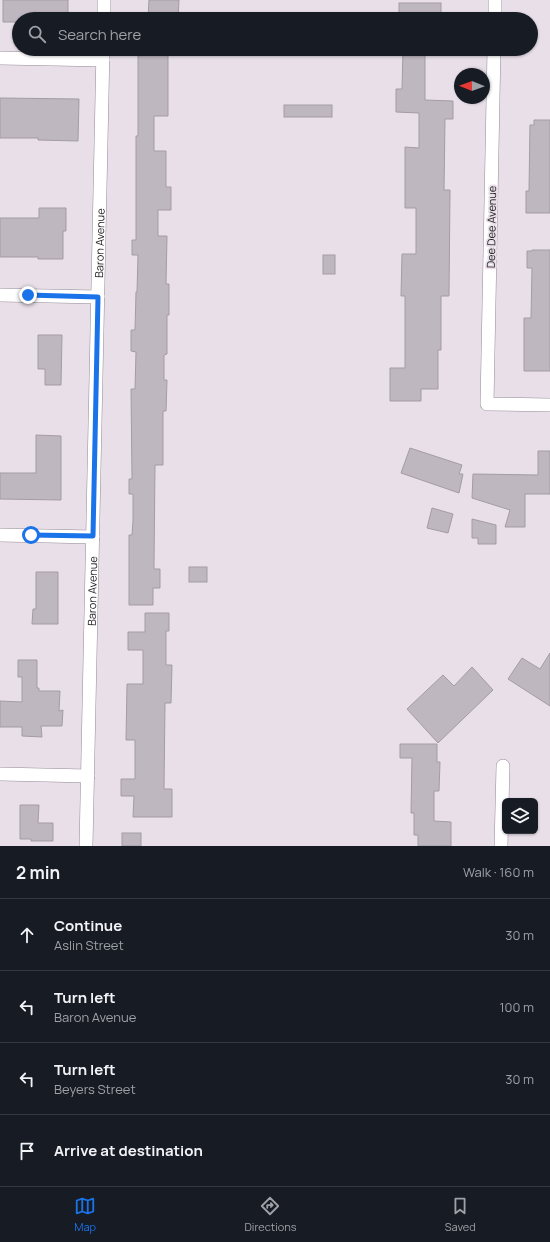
<!DOCTYPE html>
<meta charset="utf-8">
<style>
:root{--surface:#171b24;--page:#242831;--text:#f1f3f6;--muted:#9ea1a6;--line:#363941;--accent:#1a73e8}
body{margin:0;font-family:Manrope,sans-serif;background:var(--page);color:var(--text)}
.controls{position:absolute;right:12px;bottom:12px;display:grid;overflow:hidden;border-radius:6px;box-shadow:0 1px 3px #0004}
.controls button{width:36px;height:36px;display:grid;place-items:center;padding:0;border:0;border-bottom:1px solid var(--line);background:var(--surface);color:var(--text);font:20px sans-serif}
.compass{position:absolute;left:454px;top:68px;width:36px;height:36px;border-radius:50%;background:var(--surface);box-shadow:0 1px 3px #0004;rotate:271deg}
.stop{position:absolute;width:12px;height:12px;margin:-9px;border:3px solid #1a73e8;border-radius:50%;background:#fff}
.stop.end{background:#1a73e8;border-color:#fff;box-shadow:0 1px 4px #0008}
.list{margin:0;padding:0;list-style:none}
h2{display:flex;justify-content:space-between;align-items:center;height:52px;margin:0;padding:0 16px;font-size:17px}
h2 small{font-size:13px;font-weight:400;color:var(--muted)}
.list li{display:grid;grid-template-columns:26px 1fr auto;gap:12px;align-items:center;box-sizing:border-box;height:72px;padding:0 16px;border-top:1px solid var(--line)}
.list b{display:block;font-size:15px;white-space:nowrap}
.list p{margin:0;font-size:13px;white-space:nowrap;color:var(--muted)}
.list em{font-size:13px;font-style:normal;color:var(--muted)}
.icon{flex:none;width:22px;height:22px;fill:none;stroke:currentColor;stroke-width:2;stroke-linecap:round;stroke-linejoin:round}
.map{position:relative;flex:none;width:550px;height:846px;overflow:hidden}
.search{position:absolute;background:var(--surface);box-shadow:0 1px 3px #0004;left:12px;right:12px;top:12px;height:44px;display:flex;align-items:center;gap:10px;box-sizing:border-box;padding:0 14px;border-radius:22px;color:var(--muted);font-size:15px}
.sheet{height:340px;background:var(--surface)}
nav{display:flex;justify-content:space-around;align-items:center;box-sizing:border-box;height:56px;border-top:1px solid var(--line);background:var(--surface);font-size:11px;color:var(--muted)}
nav a{display:grid;justify-items:center;gap:2px}
nav .on{color:var(--accent)}
.map>svg:first-child{display:block}
.building{fill:#bfb7c0;stroke:#a39ba5}
.lines{fill:none;stroke-linecap:round;stroke-linejoin:round}
.street-casing{stroke:#948c95;stroke-width:14}
.street{stroke:#fff;stroke-width:13}
.route{stroke:#1a73e8;stroke-width:5}
.labels{text-anchor:middle;dominant-baseline:central;stroke-width:3.5;stroke-linejoin:round;paint-order:stroke}
.street-label{font-size:11px;fill:#282528;stroke:#e8dfe9}
</style>
<div class="map">
<svg width="550" height="846" viewBox="0 0 550 846">
<rect width="100%" height="100%" fill="#e8dfe9"/>
<g class="building">
<polygon points="3,0 68,0 68,14 46,14 46,19 19,19 19,22 3,22"/>
<polygon points="149,0 179,0 178,19 148,19"/>
<rect x="399" y="3" width="42" height="16"/>
<polygon points="147,49 168,49 168,116 154,116 154,151 166,151 166,187 171,187 171,210 158,210 158,236 167,236 166,284 169,284 169,315 167,315 167,354 164,355 164,380 167,380 166,411 163,411 163,465 155,465 154,566 154,569 160,569 160,588 153,588 153,605 129,605 129,535 132,535 133,521 133,494 129,494 129,479 132,479 131,389 135,389 136,352 131,351 131,330 135,330 136,292 137,292 138,255 132,255 132,240 136,240 136,136 138,136 138,56 147,55"/>
<polygon points="403,49 425,49 425,100 453,101 453,119 445,119 444,190 450,190 449,296 441,296 441,350 438,350 438,389 421,389 421,401 390,401 390,368 405,368 405,296 401,296 402,254 416,254 416,208 405,208 405,147 419,148 419,113 396,112 396,89 402,89"/>
<polygon points="0,98 79,99 78,141 38,140 38,138 0,138"/>
<rect x="284" y="105" width="48" height="12"/>
<polygon points="534,120 550,120 550,213 526,213 526,191 529,191 530,125 534,125"/>
<polygon points="39,208 66,208 66,231 63,231 63,259 38,259 38,257 0,257 0,218 39,218"/>
<polygon points="532,250 550,250 550,371 524,371 524,318 531,318 532,268 527,268 527,251 532,251"/>
<rect x="323" y="255" width="12" height="19"/>
<polygon points="38,335 62,335 61,385 45,385 45,369 38,369"/>
<polygon points="36,435 61,436 61,500 0,499 0,473 36,473"/>
<polygon points="410,448 462,465 459,474 463,474 459,493 401,473"/>
<polygon points="538,451 550,451 550,494 525,494 525,527 505,527 510,510 472,498 473,474 538,475"/>
<polygon points="432,508 453,514 448,533 427,528"/>
<polygon points="472,519 496,525 496,544 478,544 478,538 472,538"/>
<rect x="189" y="567" width="18" height="15"/>
<polygon points="36,572 58,572 58,624 32,624 33,609 36,609"/>
<polygon points="145,613 169,613 169,631 166,631 166,665 172,665 171,703 165,703 164,789 172,789 172,817 133,817 134,796 121,796 121,779 135,779 135,740 126,740 127,684 143,684 143,650 128,650 128,632 145,632"/>
<polygon points="550,653 550,706 508,679 522,658 540,669"/>
<polygon points="18,660 37,660 37,688 39,688 39,691 60,691 59,711 63,710 62,726 41,726 42,737 22,736 22,727 0,727 0,701 22,702 22,677 18,677"/>
<polygon points="472,667 493,690 438,743 407,709 443,675 454,686"/>
<polygon points="400,744 437,744 437,762 440,762 439,791 434,791 434,821 451,822 451,846 418,846 418,835 414,835 414,813 411,813 412,758 400,758"/>
<polygon points="20,805 39,805 38,823 53,823 53,841 31,841 31,839 20,839"/>
<rect x="122" y="833" width="19" height="13"/>
</g>
<g class="lines">
<defs>
<g id="street">
<polyline points="104,19 104,0"/>
<polyline points="495,19 495,0"/>
<polyline points="494,49 487,404 550,405"/>
<polyline points="0,58 103,60"/>
<polyline points="0,295 98,297"/>
<polyline points="0,535 93,537"/>
<polyline points="0,774 88,776"/>
<path id="s1" d="M86 846 103 49"/>
<polyline points="501,846 503,766"/>
</g>
</defs>
<use href="#street" class="street-casing"/>
<use href="#street" class="street"/>
</g>
<g class="lines">
<polyline class="route" points="28,295 98,297 93,536 31,535"/>
</g>
<g class="labels">
<g class="street-label">
<text transform="translate(491 227) rotate(-89)">Dee Dee Avenue</text>
<text stroke="none"><textPath href="#s1" startOffset="603">Baron Avenue</textPath></text>
<text stroke="none"><textPath href="#s1" startOffset="255">Baron Avenue</textPath></text>
</g>
</g>
</svg>
<div class="controls">
<button><svg class="icon" aria-label="layers" viewBox="0 0 24 24"><path d="M12 4l9 5-9 5-9-5zM3 14l9 5 9-5"/></svg></button>
</div>
<svg class="compass" viewBox="-18 -18 36 36"><path d="M0-13l5 13h-10z" fill="#e53935"/><path d="M0 13l5-13h-10z" fill="#9ea1a6"/></svg>
<div class="stop" style="left:31px;top:535px"></div>
<div class="stop end" style="left:28px;top:295px"></div>
<div class="search"><svg class="icon" aria-label="search" viewBox="0 0 24 24"><circle cx="10" cy="10" r="6"/><path d="M15 15l6 6"/></svg>Search here</div>
</div>
<section class="sheet">
<h2>2 min<small>Walk · 160 m</small></h2>
<ul class="list">
<li><svg class="icon" aria-label="ahead" viewBox="0 0 24 24"><path d="M12 20V5M6 11l6-6 6 6"/></svg><div><b>Continue</b><p>Aslin Street</p></div><em>30 m</em></li>
<li><svg class="icon" aria-label="left" viewBox="0 0 24 24"><path d="M17 20v-9H6M10 6l-5 5 5 5"/></svg><div><b>Turn left</b><p>Baron Avenue</p></div><em>100 m</em></li>
<li><svg class="icon" aria-label="left" viewBox="0 0 24 24"><path d="M17 20v-9H6M10 6l-5 5 5 5"/></svg><div><b>Turn left</b><p>Beyers Street</p></div><em>30 m</em></li>
<li><svg class="icon" aria-label="arrive" viewBox="0 0 24 24"><path d="M6 21V4h12l-3 4 3 4H6"/></svg><div><b>Arrive at destination</b></div></li>
</ul>
</section>
<nav>
<a class="on"><svg class="icon" aria-label="map" viewBox="0 0 24 24"><path d="M3 6l6-2 6 2 6-2v14l-6 2-6-2-6 2zM9 4v14M15 6v14"/></svg>Map</a>
<a><svg class="icon" aria-label="directions" viewBox="0 0 24 24"><path d="M12 3l9 9-9 9-9-9zM9 14v-3h6M13 9l2 2-2 2"/></svg>Directions</a>
<a><svg class="icon" aria-label="saved" viewBox="0 0 24 24"><path d="M7 4h10v16l-5-4-5 4z"/></svg>Saved</a>
</nav>
